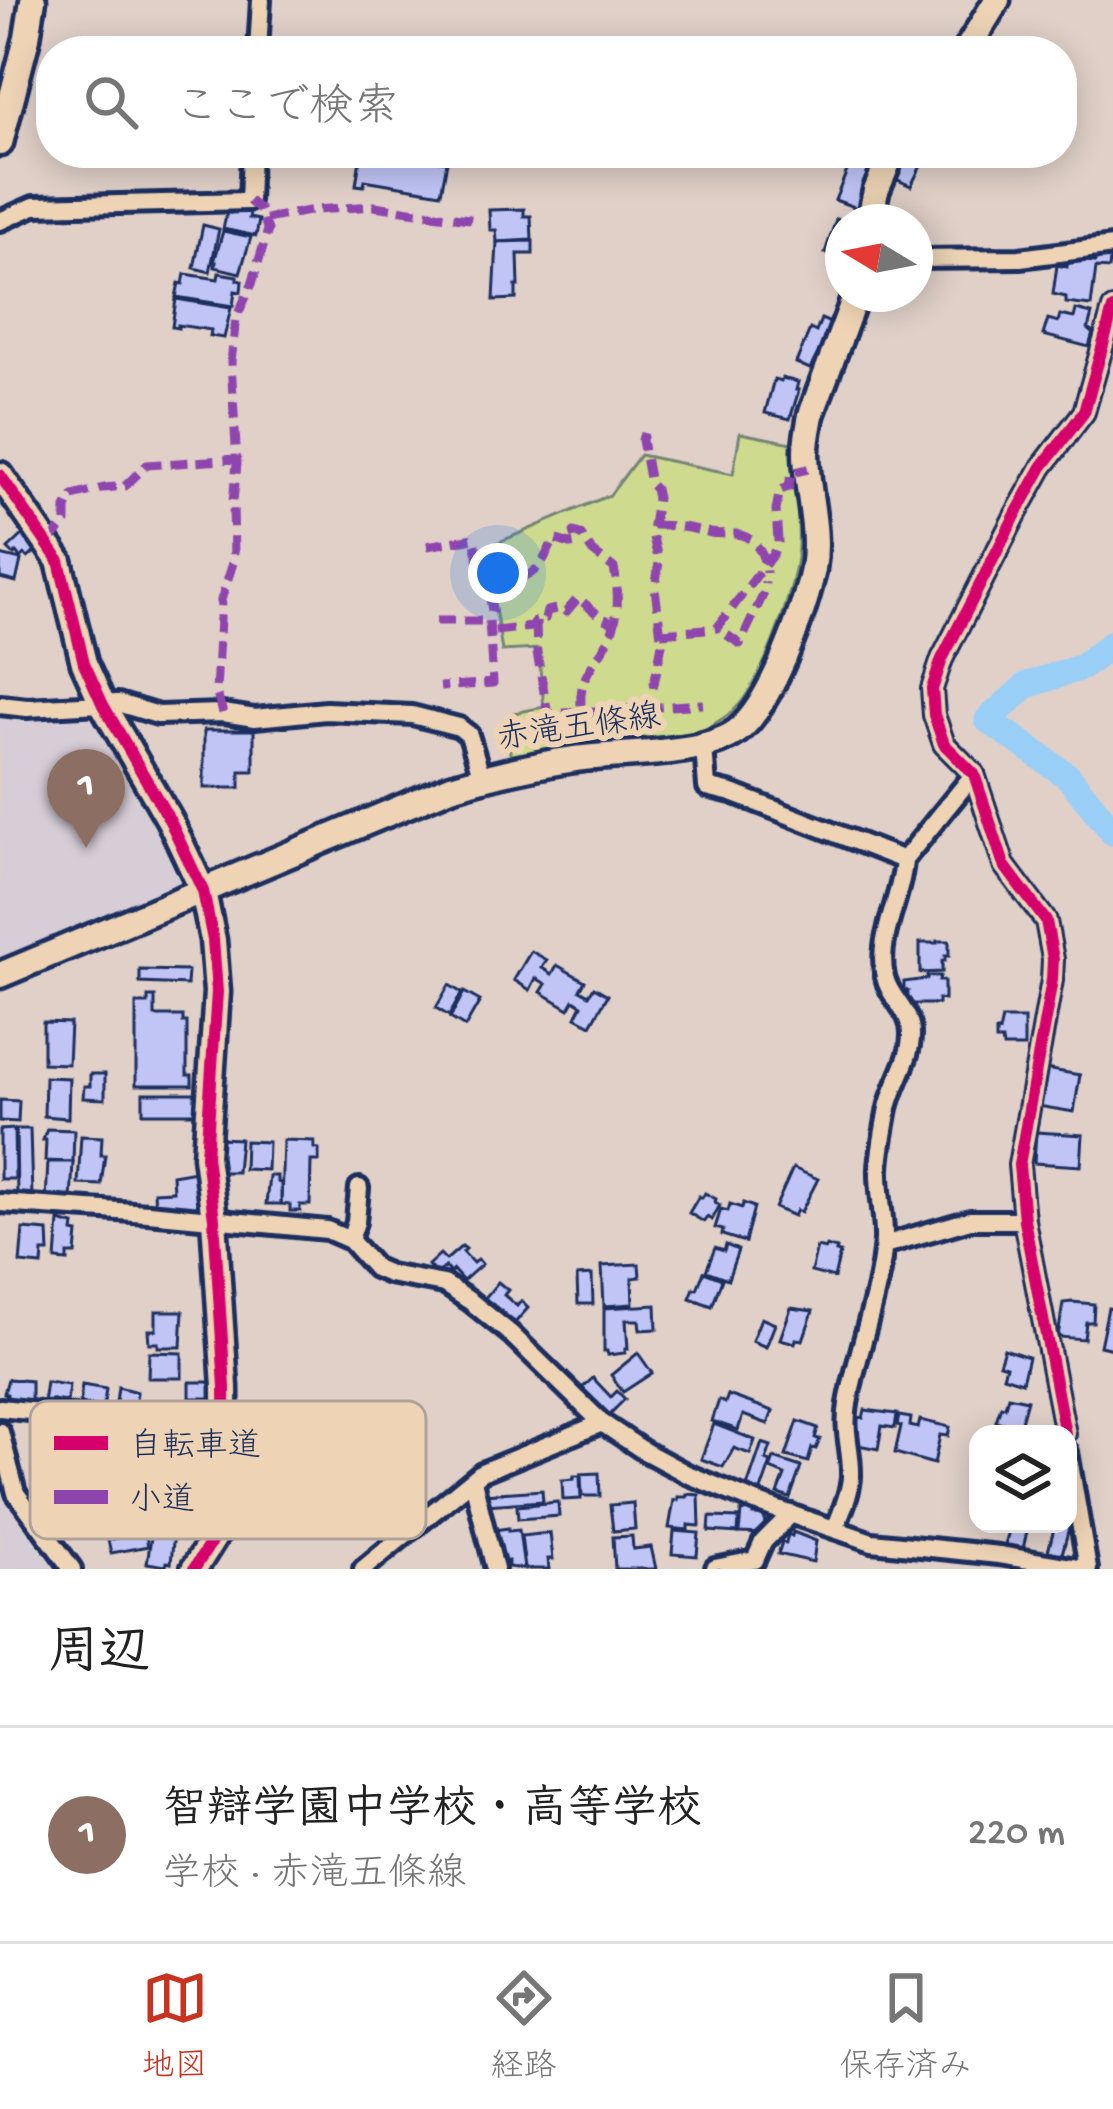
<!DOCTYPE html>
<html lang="ja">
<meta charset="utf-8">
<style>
:root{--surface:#fff;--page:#f6f6f6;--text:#222;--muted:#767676;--line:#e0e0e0;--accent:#c8321e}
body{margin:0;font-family:"Gochi Hand","Klee One",sans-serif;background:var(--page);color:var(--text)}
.controls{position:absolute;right:36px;bottom:36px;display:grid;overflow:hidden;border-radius:24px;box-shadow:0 6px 30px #0003}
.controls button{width:108px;height:108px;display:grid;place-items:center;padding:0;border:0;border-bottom:3px solid var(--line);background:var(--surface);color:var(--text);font:60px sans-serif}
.compass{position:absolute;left:825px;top:204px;width:108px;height:108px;border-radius:50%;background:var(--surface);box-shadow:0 6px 30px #0003;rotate:280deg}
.you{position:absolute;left:498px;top:573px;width:42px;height:42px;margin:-30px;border:9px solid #fff;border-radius:50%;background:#1a73e8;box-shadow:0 0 0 18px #1a73e833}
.badge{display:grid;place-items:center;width:78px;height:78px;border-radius:50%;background:var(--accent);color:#fff;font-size:39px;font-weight:700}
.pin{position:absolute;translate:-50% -99px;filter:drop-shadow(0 3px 6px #0008)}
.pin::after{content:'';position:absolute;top:63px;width:42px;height:36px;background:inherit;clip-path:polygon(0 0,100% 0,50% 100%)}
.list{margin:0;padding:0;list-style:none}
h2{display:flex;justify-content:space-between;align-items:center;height:156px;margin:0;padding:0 48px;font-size:51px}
h2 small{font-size:39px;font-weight:400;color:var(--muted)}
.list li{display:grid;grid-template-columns:78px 1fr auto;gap:36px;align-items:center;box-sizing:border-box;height:216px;padding:0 48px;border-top:3px solid var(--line)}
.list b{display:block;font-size:45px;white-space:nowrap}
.list p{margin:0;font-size:39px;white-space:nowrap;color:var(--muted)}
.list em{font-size:39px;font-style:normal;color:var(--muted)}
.icon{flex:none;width:66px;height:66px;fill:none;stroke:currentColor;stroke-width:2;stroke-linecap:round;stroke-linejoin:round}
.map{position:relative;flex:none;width:1113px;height:1569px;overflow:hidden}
.search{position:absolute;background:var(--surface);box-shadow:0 6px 30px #0003;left:36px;right:36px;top:36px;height:132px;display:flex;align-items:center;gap:30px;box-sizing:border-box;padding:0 42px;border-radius:48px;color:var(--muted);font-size:45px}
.sheet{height:372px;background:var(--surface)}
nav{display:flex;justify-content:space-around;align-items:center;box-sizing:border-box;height:168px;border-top:3px solid var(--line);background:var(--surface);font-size:33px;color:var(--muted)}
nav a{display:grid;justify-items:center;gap:6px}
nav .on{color:var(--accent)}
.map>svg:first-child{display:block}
.built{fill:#d6cdd6}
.green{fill:#cedb8e;stroke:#748576;stroke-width:3}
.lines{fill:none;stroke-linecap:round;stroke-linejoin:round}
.river{stroke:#99cef7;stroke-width:27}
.building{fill:#c0c5f6;stroke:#1b2f5e;stroke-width:3}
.street-casing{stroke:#1b2f5e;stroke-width:26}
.secondary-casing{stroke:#1b2f5e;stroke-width:33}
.street{stroke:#eed4b5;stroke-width:16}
.secondary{stroke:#eed4b5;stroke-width:24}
.quiet{stroke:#8e44ad;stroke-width:9;stroke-dasharray:18 9;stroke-linecap:butt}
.cycleway-casing{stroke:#eed4b5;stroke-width:20}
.cycleway{stroke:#d6006c;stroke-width:12}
.labels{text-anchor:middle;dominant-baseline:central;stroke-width:12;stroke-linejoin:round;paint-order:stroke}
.street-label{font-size:33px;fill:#1b2f5e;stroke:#eed4b5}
.key{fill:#eed4b5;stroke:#afa29b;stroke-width:3}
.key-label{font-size:33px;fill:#1b2f5e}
</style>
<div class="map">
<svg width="1113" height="1569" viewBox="0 0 1113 1569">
<rect width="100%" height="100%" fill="#e0d0c8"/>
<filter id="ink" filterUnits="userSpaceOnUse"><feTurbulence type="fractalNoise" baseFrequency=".00833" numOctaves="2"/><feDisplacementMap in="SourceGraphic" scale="24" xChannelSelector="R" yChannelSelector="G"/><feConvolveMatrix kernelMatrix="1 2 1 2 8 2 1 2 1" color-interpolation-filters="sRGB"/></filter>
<g filter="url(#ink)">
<g class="built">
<polygon points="0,710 97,711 154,812 189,883 0,963"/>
<polygon points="0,1465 6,1485 21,1514 62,1569 0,1569"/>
</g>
<path class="green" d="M740 433 792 443C794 477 800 513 798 547 796 586 765 675 739 705 728 717 714 724 700 732L510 755 509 714 544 707 538 649 502 651 485 548 610 495 640 455 733 474Z"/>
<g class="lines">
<polyline class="river" points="1113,643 1082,667 1027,685 988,720 1069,777 1113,832"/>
</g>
<g class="building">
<polygon points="361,153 394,153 447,162 441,193 365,180 364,186 356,185"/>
<polygon points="898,153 905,153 923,162 911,186 896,179 902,168 892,164"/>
<polygon points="849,166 872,171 857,208 835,200"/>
<polygon points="232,206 251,210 249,218 259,220 256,236 223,229 227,212 230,213"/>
<polygon points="524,209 524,216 531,216 532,240 497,242 496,230 490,230 489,210"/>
<polygon points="836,219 846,222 843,222 843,258 825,253"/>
<polygon points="203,225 219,229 210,272 194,268"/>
<polygon points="223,231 251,237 240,273 215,267 216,262 214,262"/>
<polygon points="533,241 533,254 518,254 519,286 516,286 516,299 494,300 497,242"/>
<polygon points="1096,257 1110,259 1109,269 1096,268 1091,306 1066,303 1066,297 1053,294 1057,265 1067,267 1068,259 1095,262"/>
<polygon points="219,273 237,276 237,280 242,281 241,292 235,291 233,306 176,297 179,283 183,284 185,274 218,279"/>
<polygon points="176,299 231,308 224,338 210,336 211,330 178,325 178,328 172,327"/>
<polygon points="1076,310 1092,314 1088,329 1093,333 1089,347 1043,335 1048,319 1058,322 1060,315 1074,318"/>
<polygon points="821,319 833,324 810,369 796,363 810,329 816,332"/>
<polygon points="782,378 798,382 796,390 799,390 790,419 765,413 774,379 781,381"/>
<polygon points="25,533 38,549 28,558 24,554 20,558 16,553 14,555 8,549"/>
<polygon points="0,555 21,560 16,582 0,578"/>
<polygon points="204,730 254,730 254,771 240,771 240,788 204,788"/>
<polygon points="937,941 949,941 949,956 945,956 945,961 942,961 942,972 920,973 920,943 937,943"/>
<polygon points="531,951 547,960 542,968 552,974 557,965 585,981 580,990 589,995 594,987 608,995 591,1025 576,1017 582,1005 574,1000 569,1009 541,992 546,984 536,978 530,990 514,980"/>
<polygon points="140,970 188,971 187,985 140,983"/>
<polygon points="927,976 940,976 939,981 944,981 944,1000 938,999 938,1004 907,1004 908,991 904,990 904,982 927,979"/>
<polygon points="449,985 462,993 449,1016 436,1008"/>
<polygon points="464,992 480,1001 465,1027 450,1018"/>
<polygon points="148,997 155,997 155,1016 183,1016 183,1022 187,1022 187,1075 192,1075 192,1085 136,1085 136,1004 148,1004"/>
<polygon points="1002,1019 1024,1019 1024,1047 1003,1047 1002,1041 996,1041 996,1032 999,1032"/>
<polygon points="43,1022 70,1023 68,1064 43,1063"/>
<polygon points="1045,1069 1080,1075 1074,1112 1038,1106"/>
<polygon points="90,1074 105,1074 105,1099 83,1098 84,1086 90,1086"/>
<polygon points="45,1077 69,1078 68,1118 44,1116"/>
<rect x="143" y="1093" width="54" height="20"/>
<polygon points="0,1100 19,1101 18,1122 0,1121"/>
<polygon points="14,1129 15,1179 0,1179 0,1130"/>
<polygon points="16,1129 30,1129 32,1197 17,1197"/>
<polygon points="47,1129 74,1130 73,1162 45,1161 46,1140 43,1140"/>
<polygon points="1036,1132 1083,1135 1081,1166 1034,1163"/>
<polygon points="81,1136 102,1137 101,1155 105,1155 101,1185 78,1184"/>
<polygon points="217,1138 240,1139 237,1172 217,1172"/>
<polygon points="283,1140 314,1141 314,1148 319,1149 319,1161 311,1161 310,1205 300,1205 300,1211 290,1211 290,1205 281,1204"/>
<polygon points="245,1141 268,1142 267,1170 244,1169"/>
<polygon points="48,1162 73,1162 71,1201 46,1200"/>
<polygon points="793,1168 818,1179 801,1212 797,1210 794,1216 775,1208"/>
<polygon points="195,1171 198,1209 155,1209 154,1192 173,1191 172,1175"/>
<polygon points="269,1176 277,1176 277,1182 281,1183 281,1204 266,1204"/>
<polygon points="705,1193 716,1199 715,1202 720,1205 712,1220 707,1217 704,1222 689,1213 699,1196 702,1198"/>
<polygon points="743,1203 754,1207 745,1242 722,1235 723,1230 715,1228 721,1209 728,1211 730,1204 742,1208"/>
<polygon points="59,1221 74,1225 73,1232 78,1233 76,1254 68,1254 68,1261 56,1260"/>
<polygon points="23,1229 48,1231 49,1252 43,1252 42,1265 20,1263"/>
<polygon points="726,1245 738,1250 728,1279 706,1271 715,1248 724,1251"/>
<polygon points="462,1246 466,1249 463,1252 473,1263 478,1259 482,1264 463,1281 453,1270 450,1273 445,1267 436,1274 428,1265 440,1254 446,1260"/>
<polygon points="826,1246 837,1249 836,1252 840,1253 834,1278 811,1272 817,1247 825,1249"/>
<polygon points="639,1264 640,1277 632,1278 633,1304 604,1306 602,1266"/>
<polygon points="704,1272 722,1279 712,1306 690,1298 694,1288 697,1289"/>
<polygon points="592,1275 593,1304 578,1304 577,1276"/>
<polygon points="498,1282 508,1290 504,1295 517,1306 521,1301 528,1308 513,1325 484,1299"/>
<polygon points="1072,1302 1094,1304 1093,1322 1086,1322 1084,1339 1058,1337 1063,1303"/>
<polygon points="656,1305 657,1329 640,1330 639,1320 626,1320 628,1349 625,1349 625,1353 608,1355 607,1351 604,1351 604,1308"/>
<polygon points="791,1308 813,1311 803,1340 796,1339 795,1343 780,1339"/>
<polygon points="1108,1308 1113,1309 1113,1349 1100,1346"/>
<polygon points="156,1311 183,1311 181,1347 158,1347 158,1343 149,1343 148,1330 156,1330"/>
<polygon points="761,1318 775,1324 766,1347 752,1341"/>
<polygon points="1004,1349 1028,1357 1022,1382 1003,1376 1006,1366 999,1364"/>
<polygon points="149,1352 182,1353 182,1378 148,1378"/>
<polygon points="638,1353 652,1373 623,1392 611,1375"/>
<polygon points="593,1378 611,1397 617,1391 625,1399 608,1416 581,1389"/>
<polygon points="8,1379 31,1381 31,1403 7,1400 7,1394 4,1393"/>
<polygon points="46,1382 69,1385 67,1402 51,1400 50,1404 43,1403"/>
<rect x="190" y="1382" width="22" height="16"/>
<polygon points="82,1385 106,1389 103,1409 80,1403"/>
<polygon points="118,1387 137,1392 135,1413 119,1414 119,1410 115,1410"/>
<polygon points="728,1395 773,1411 768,1424 743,1415 738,1430 712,1421 719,1400 725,1403"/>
<polygon points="1008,1396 1027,1400 1019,1429 996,1421 1001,1406 1005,1407"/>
<polygon points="865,1410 897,1414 895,1428 882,1426 878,1449 853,1444 854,1416 863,1418"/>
<polygon points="899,1416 911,1418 910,1426 918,1428 920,1420 950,1427 948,1436 940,1435 934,1464 895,1453 901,1426 897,1425"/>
<polygon points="798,1421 818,1428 815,1438 820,1439 816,1449 812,1448 808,1462 786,1456"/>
<polygon points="714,1424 755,1440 750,1454 734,1448 723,1467 701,1459"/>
<polygon points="762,1443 771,1446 766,1460 771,1462 760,1494 746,1490"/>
<polygon points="774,1458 801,1467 790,1498 778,1494 785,1475 770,1469"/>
<polygon points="599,1473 600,1496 582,1496 581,1474"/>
<polygon points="574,1476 580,1476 581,1499 563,1500 562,1480 574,1479"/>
<polygon points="542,1490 543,1501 485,1505 484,1494"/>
<polygon points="687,1494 699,1495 700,1526 688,1525 688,1530 669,1528 674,1500 678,1500 678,1497 687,1497"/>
<polygon points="558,1502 559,1516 518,1519 517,1506"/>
<polygon points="633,1503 635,1529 613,1531 610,1505"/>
<polygon points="748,1510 753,1510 753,1515 765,1515 764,1534 739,1533 741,1512"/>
<polygon points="710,1517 739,1518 738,1533 709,1531"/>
<polygon points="1068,1519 1071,1520 1062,1554 1048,1551 1055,1525 1050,1524 1068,1524"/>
<polygon points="1011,1524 1035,1524 1034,1529 1027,1531 1023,1549 1018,1548 1017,1554 1003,1551"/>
<polygon points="508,1528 508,1531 519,1530 524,1569 508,1567 508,1561 503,1562 501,1547 497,1547 494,1530"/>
<polygon points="159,1530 174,1532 171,1563 167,1562 166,1566 147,1563 152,1531 158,1532"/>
<polygon points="674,1531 699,1533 697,1556 672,1554"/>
<polygon points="145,1532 148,1546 111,1553 108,1540"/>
<polygon points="793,1532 816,1541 813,1562 778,1554 782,1542 786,1543 788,1534 792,1536"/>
<polygon points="550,1533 553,1559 548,1559 549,1569 525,1569 521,1536"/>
<polygon points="632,1536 633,1549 651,1547 656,1569 615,1569 613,1537"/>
</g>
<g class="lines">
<defs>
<g id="street">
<polyline points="258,51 261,0"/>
<polyline points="0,221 34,206 249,201 251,153"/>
<polyline points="915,259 1020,258 1113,246"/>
<polyline points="0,705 27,708 118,703 158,715 223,713 255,718 326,711 412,715 459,727 469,735 482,778"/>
<polyline points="704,746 707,787 732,793 904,860"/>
<polyline points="0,1203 148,1213 327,1230 350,1240 375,1268 389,1274 444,1284 470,1301 511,1334 602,1423 644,1451 687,1474 758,1503 872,1542 999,1555 1083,1569"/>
<polyline points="350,1240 356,1222 359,1188"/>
<polyline points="884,1245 970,1220 1024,1220"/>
<polyline points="0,1408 107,1419"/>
<polyline points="0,1432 16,1493 72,1569"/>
<polyline points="1065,1434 1024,1220 1019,1165 1052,980 1053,959 1046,921 1004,865 974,774 944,744 934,715 932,689 942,659 1016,514 1042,467 1084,412 1113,309"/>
<polyline points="1068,1452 1088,1569"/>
<polyline points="473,1481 495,1569"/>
<path d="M835 1529C841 1513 850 1495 851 1477 852 1449 843 1434 848 1404 857 1350 880 1295 884 1241 885 1217 878 1192 879 1168 880 1150 884 1131 887 1113 891 1086 911 1062 911 1035 912 1011 889 998 885 977 876 938 902 898 904 860L974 774"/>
<polyline points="715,1568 755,1560 763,1542 791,1514"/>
<polyline points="363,1569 482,1472 602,1423"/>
</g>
<g id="secondary">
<polyline points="966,51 997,0"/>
<polyline points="0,143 27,38 33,0"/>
<polyline points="869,222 876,191 892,153"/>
<polyline points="0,475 59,561 84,663 103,705 170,821 203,891 213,940 217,992 206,1156 214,1219 225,1387 226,1497 218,1531 194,1569"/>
<path d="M0 975 451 787C492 775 533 765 575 759 618 753 702 756 736 732 770 708 805 610 813 569 820 529 806 491 806 451 806 439 809 427 811 415L856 294"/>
</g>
</defs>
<use href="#street" class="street-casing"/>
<use href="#secondary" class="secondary-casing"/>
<use href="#street" class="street"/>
<use href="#secondary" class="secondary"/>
<g class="quiet">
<polyline points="266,219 314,210 374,206 476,220"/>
<polyline points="644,433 642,440 650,484 655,489 657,498 652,533 659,563 655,588 662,644 649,709"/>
<path d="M653 525C674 525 691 528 711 533 721 535 732 532 741 535 757 539 766 558 766 573"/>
<polyline points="49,543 66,522 66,508 73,496 104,488 125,486 147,465 237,459"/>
<polyline points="427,546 474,538 484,584 488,586 492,611 489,621 493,683 440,687"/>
<path d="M497 587C534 575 538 574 554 539L570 544 577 543 574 532 580 534 593 552 614 568C618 588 620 613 611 634 599 663 575 674 582 713"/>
<polyline points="436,621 489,621"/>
<polyline points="536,622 537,653 548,714 703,704"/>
<polyline points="495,631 532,627 534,622 545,619 547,611 561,608 566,612 578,598 602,618 614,623"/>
<polyline points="661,633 717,628 773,554 778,542 776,510 780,490 789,487 791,473 808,469"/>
<polyline points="727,635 740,644 764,593 765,582"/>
<polyline points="223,713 216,691 221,600 234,560 233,501 237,464 231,362 236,318 252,284 268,230 260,210 249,201"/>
<polyline points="715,1569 715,1568"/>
</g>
<defs>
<g id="cycleway">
<polyline points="0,475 59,561 84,663 103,705 170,821 203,891 213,940 217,992 206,1156 214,1219 225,1387 226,1497 218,1531 194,1569"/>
<polyline points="1065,1434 1024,1220 1019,1165 1052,980 1053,959 1046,921 1004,865 974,774 944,744 934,715 932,689 942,659 1016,514 1042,467 1084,412 1113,309"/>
</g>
</defs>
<use href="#cycleway" class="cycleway-casing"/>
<use href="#cycleway" class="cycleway"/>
</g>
</g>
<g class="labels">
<g class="street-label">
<text transform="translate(579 730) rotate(-8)">赤滝五條線</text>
</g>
</g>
<rect x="30" y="1401" width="396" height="138" rx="18" class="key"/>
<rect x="54" y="1436" width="54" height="14" fill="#d6006c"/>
<rect x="54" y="1490" width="54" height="14" fill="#8e44ad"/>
<g class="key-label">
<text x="129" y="1455">自転車道</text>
<text x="129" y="1509">小道</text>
</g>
</svg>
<div class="controls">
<button><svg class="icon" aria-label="layers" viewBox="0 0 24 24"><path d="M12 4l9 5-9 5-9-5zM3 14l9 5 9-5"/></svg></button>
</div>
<svg class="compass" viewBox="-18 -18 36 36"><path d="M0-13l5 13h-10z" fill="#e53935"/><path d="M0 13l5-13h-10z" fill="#767676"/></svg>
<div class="you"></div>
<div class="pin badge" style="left:86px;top:848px;background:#8d6e63">1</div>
<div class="search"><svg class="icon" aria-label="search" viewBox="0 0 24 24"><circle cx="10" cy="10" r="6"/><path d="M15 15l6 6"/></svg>ここで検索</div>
</div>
<section class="sheet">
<h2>周辺<small></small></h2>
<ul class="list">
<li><span class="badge" style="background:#8d6e63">1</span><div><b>智辯学園中学校・高等学校</b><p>学校 · 赤滝五條線</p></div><em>220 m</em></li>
</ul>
</section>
<nav>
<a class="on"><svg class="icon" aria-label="map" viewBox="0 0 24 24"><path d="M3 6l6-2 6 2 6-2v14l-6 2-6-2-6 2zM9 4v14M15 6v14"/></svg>地図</a>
<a><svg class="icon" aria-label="directions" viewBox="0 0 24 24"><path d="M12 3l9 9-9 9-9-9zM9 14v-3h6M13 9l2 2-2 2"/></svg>経路</a>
<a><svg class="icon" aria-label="saved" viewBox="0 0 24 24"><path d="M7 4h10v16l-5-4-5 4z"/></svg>保存済み</a>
</nav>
